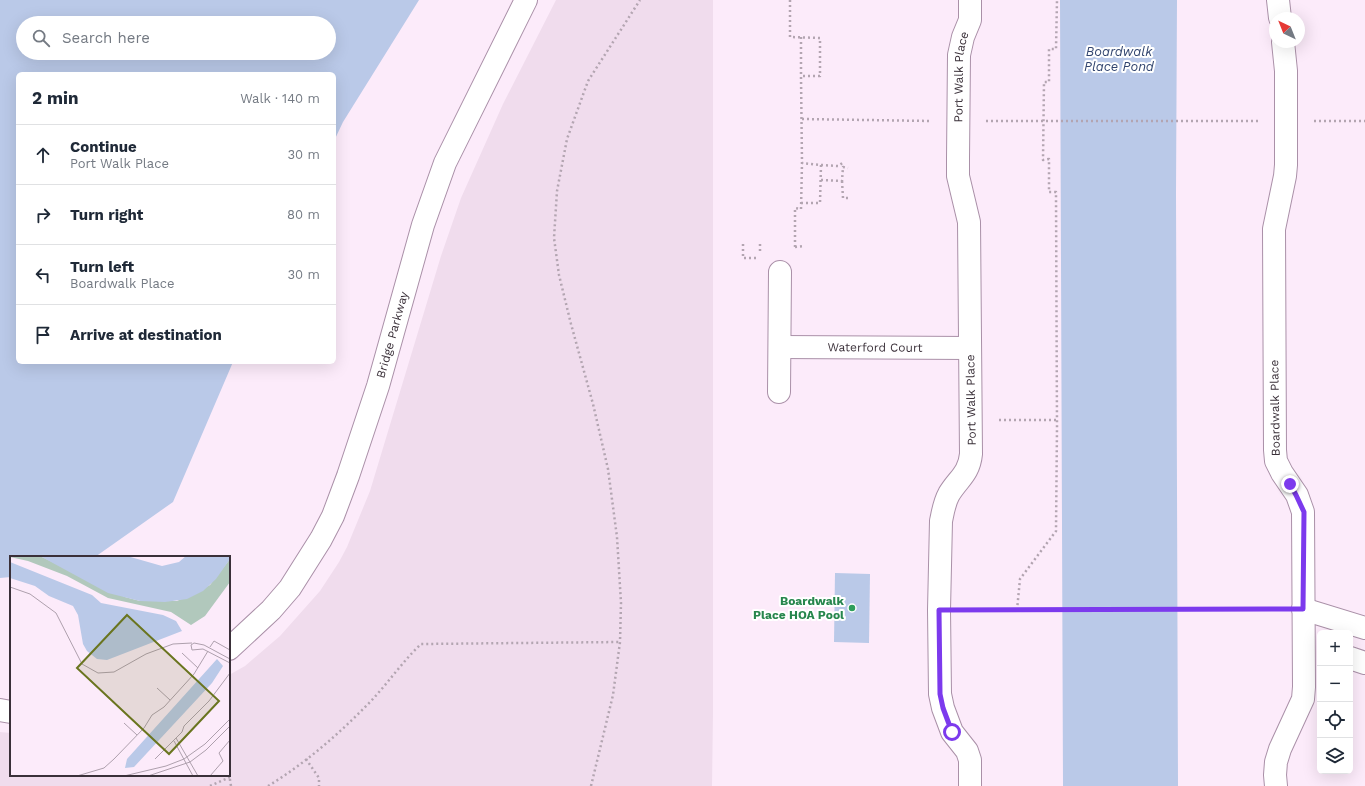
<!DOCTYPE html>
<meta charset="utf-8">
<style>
:root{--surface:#fff;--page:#f2f2f3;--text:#1f2937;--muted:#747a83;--line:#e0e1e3}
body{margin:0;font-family:"Work Sans",sans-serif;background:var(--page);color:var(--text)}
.controls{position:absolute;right:12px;bottom:12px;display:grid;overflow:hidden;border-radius:6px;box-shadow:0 4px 16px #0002}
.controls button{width:36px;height:36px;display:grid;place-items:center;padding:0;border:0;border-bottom:1px solid var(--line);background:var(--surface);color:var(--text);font:20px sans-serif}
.compass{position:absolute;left:1269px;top:12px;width:36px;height:36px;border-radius:50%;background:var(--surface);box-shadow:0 4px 16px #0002;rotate:317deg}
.stop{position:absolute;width:12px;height:12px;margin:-9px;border:3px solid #7c3aed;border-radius:50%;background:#fff}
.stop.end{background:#7c3aed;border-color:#fff;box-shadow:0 1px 4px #0008}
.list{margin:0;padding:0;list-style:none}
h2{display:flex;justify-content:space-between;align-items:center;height:52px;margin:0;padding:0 16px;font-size:17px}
h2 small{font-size:13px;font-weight:400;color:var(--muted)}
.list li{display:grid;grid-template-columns:26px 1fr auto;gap:12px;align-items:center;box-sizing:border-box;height:60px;padding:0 16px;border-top:1px solid var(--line)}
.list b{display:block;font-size:15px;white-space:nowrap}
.list p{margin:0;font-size:13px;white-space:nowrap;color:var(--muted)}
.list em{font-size:13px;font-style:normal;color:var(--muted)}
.icon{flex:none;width:22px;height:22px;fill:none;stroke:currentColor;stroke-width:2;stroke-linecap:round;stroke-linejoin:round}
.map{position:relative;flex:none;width:1365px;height:786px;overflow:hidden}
.search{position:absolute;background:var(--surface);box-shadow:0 4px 16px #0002;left:16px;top:16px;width:320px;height:44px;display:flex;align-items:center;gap:10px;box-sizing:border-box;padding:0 14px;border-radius:22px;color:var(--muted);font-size:15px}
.panel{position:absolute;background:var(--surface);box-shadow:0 4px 16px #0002;left:16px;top:72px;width:320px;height:292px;border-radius:6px}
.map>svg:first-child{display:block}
.commercial{fill:#f0dced}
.water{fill:#bac9e8;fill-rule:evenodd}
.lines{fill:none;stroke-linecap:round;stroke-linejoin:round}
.street-casing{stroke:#aa90a8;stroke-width:24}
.secondary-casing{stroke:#aa90a8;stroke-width:24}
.path{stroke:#b3a5b1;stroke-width:2.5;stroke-dasharray:2 3;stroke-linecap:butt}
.street{stroke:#fff;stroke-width:22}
.secondary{stroke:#fff;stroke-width:22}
.route{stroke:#7c3aed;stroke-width:5}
.leisure-dot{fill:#2e9e5b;stroke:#fff;stroke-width:1.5}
.labels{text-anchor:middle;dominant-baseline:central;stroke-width:4;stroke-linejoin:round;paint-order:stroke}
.street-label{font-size:12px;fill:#3a3039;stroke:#fff}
.leisure-label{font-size:12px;font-weight:bold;fill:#27864d;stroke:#fff;text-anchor:end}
.water-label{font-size:13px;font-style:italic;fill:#31446e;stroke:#fff}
.inset-road{fill:none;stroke:#aea0ad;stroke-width:1}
.view{fill:#6a751f;fill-opacity:0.15;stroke:#6a751f;stroke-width:2}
.inset-edge{fill:none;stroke:#3a3039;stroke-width:2}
</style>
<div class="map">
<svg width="1365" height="786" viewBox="0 0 1365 786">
<rect width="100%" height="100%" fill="#fcebfa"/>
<polygon class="commercial" points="556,0 713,0 713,713 712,786 0,786 0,732 11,733 11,775 229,775 229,675 245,666 280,636 320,591 339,562 347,547 370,491 441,256 461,198 503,104"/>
<g class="water">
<path d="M0 0H419L343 122 334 141V74H18V362H233L173 502 95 557H11V577L0 578ZM23 23H329V53H23Z"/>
<polygon points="1060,0 1177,0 1176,193 1178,786 1063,786"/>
<polygon points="835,573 870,574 869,643 834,642"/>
</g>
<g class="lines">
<defs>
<g id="street">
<polyline points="1278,0 1280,18"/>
<path id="s1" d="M780 347 970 348"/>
<polyline points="779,392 780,272"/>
<polyline points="1303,609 1365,628"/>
<polyline points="1350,658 1365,663"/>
<path id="s2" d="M970 786V760L967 751 952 732 943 708 940 694 939 610 941 521C943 512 944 503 949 494 958 479 969 474 971 454L969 222 958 176V158L959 55 963 37 970 20V0"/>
<polyline points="1276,786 1275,775 1276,762 1280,749 1303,699 1304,687 1303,512 1297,495 1282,473 1276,461 1275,450 1274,229 1285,176 1286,165 1286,71 1283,42"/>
</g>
<g id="secondary">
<path id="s3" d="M229 649 271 610 290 588 321 539 333 516 348 476 378 386 423 225 445 163 526 0"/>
<polyline points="0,710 11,712"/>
</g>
</defs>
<use href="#street" class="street-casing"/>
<use href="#secondary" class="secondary-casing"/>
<g class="path">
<polyline points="790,0 790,37 820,38 820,76 801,76 802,163 801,209 795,208 795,247 794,247"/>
<polyline points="801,37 801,76"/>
<polyline points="802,119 931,121"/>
<polyline points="986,121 1259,121"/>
<polyline points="1314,121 1365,121"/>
<polyline points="821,165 838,166 844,162"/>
<polyline points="821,180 842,181 843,167 848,168"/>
<polyline points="842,181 843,198 848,198"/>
<polyline points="801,203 820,203 821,165 802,163"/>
<polyline points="743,244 743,258 756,258"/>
<polyline points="760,244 760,253"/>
<polyline points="795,247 804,246"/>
<polyline points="999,420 1056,420"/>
<polyline points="968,610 1277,609"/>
<polyline points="1017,610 1020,579 1056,531 1057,427 1056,192 1049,192 1049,159 1043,160 1044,82 1049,82 1049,49 1056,49 1057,0"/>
<polyline points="306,759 319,778 319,786"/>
<polyline points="229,774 231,786"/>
<polyline points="210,786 230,777"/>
<path d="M268 786C306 763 340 733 371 701 388 683 403 661 421 644L620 642"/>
<polyline points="591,786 613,695 620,642 621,603 617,537 608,469 593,404 571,324 559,275 554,238 557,191 567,139 588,81 640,0"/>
</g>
<use href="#street" class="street"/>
<use href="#secondary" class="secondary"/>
</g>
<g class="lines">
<polyline class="route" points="952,732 943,708 940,694 939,610 1303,609 1304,512 1296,495 1290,484"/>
</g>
<circle class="leisure-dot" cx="852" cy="608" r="4"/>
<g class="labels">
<g class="street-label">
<text stroke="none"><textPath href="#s2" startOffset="726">Port Walk Place</textPath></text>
<text stroke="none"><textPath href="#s3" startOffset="361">Bridge Parkway</textPath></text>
<text stroke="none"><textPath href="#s1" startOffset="95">Waterford Court</textPath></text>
<text transform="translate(971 400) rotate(-91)">Port Walk Place</text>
<text transform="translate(1275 408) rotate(-91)">Boardwalk Place</text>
</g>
<g class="leisure-label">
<text x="844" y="601">Boardwalk<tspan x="844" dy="14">Place HOA Pool</tspan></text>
</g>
<g class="water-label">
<text x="1119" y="51">Boardwalk<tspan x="1119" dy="15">Place Pond</tspan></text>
</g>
</g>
<g transform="translate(10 556)">
<rect width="220" height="220" fill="#fcebfa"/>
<path d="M30 0 115 41 130 45H167L200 29 220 3V26L195 60 181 69 161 56 98 42 57 20 18 5 0 1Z" fill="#b1c8bc"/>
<path d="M30 0H117L152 10 169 6 176 0H220V3L206 23 193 35 177 43 155 46 130 45 98 37ZM0 6 82 39 91 47 153 59 166 65 172 75 97 104 87 103 77 95 73 88 68 59 63 50 39 40 25 30 0 22ZM207 103 213 110 202 127 124 211 115 212 117 203Z" fill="#bac9e8"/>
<path class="inset-road" d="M0 31 20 38 46 57 72 108 88 117 104 116 136 98 163 88 182 87M200 91 204 85 220 94M172 97 188 112M220 103 194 89 184 87 181 89 182 94 193 93 220 107M147 132 160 144M114 167 127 179M166 182 188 220M164 185 183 220M145 203 172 176 174 170 199 145 220 117M67 220 94 212 104 203 134 172 142 159 154 151 184 118 198 95M114 220 156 210 174 203 195 188 220 163M138 220 180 206 196 194 220 170M200 220 213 205 209 197 220 184"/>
<path class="view" d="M117 59 209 145 159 198 67 112Z"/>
<rect width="220" height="220" class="inset-edge"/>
</g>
</svg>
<div class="controls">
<button>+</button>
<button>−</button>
<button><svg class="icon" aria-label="locate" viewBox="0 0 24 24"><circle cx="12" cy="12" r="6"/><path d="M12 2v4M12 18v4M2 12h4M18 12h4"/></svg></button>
<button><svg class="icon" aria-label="layers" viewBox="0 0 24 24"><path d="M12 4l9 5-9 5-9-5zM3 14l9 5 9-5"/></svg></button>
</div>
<svg class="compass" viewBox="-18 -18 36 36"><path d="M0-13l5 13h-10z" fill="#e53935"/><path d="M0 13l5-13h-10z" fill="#747a83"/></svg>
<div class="stop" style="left:952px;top:732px"></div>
<div class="stop end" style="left:1290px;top:484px"></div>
<div class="search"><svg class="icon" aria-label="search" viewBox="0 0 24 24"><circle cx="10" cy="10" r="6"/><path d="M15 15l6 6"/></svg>Search here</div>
<section class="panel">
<h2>2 min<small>Walk · 140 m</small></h2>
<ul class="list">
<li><svg class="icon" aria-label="ahead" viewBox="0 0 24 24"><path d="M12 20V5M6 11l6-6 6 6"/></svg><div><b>Continue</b><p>Port Walk Place</p></div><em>30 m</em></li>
<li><svg class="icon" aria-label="right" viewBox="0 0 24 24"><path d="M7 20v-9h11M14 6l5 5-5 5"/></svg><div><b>Turn right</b></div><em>80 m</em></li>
<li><svg class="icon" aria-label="left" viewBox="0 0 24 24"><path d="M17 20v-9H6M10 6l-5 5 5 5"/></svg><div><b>Turn left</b><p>Boardwalk Place</p></div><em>30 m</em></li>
<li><svg class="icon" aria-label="arrive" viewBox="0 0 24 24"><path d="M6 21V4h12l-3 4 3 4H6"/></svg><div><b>Arrive at destination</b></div></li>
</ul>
</section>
</div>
